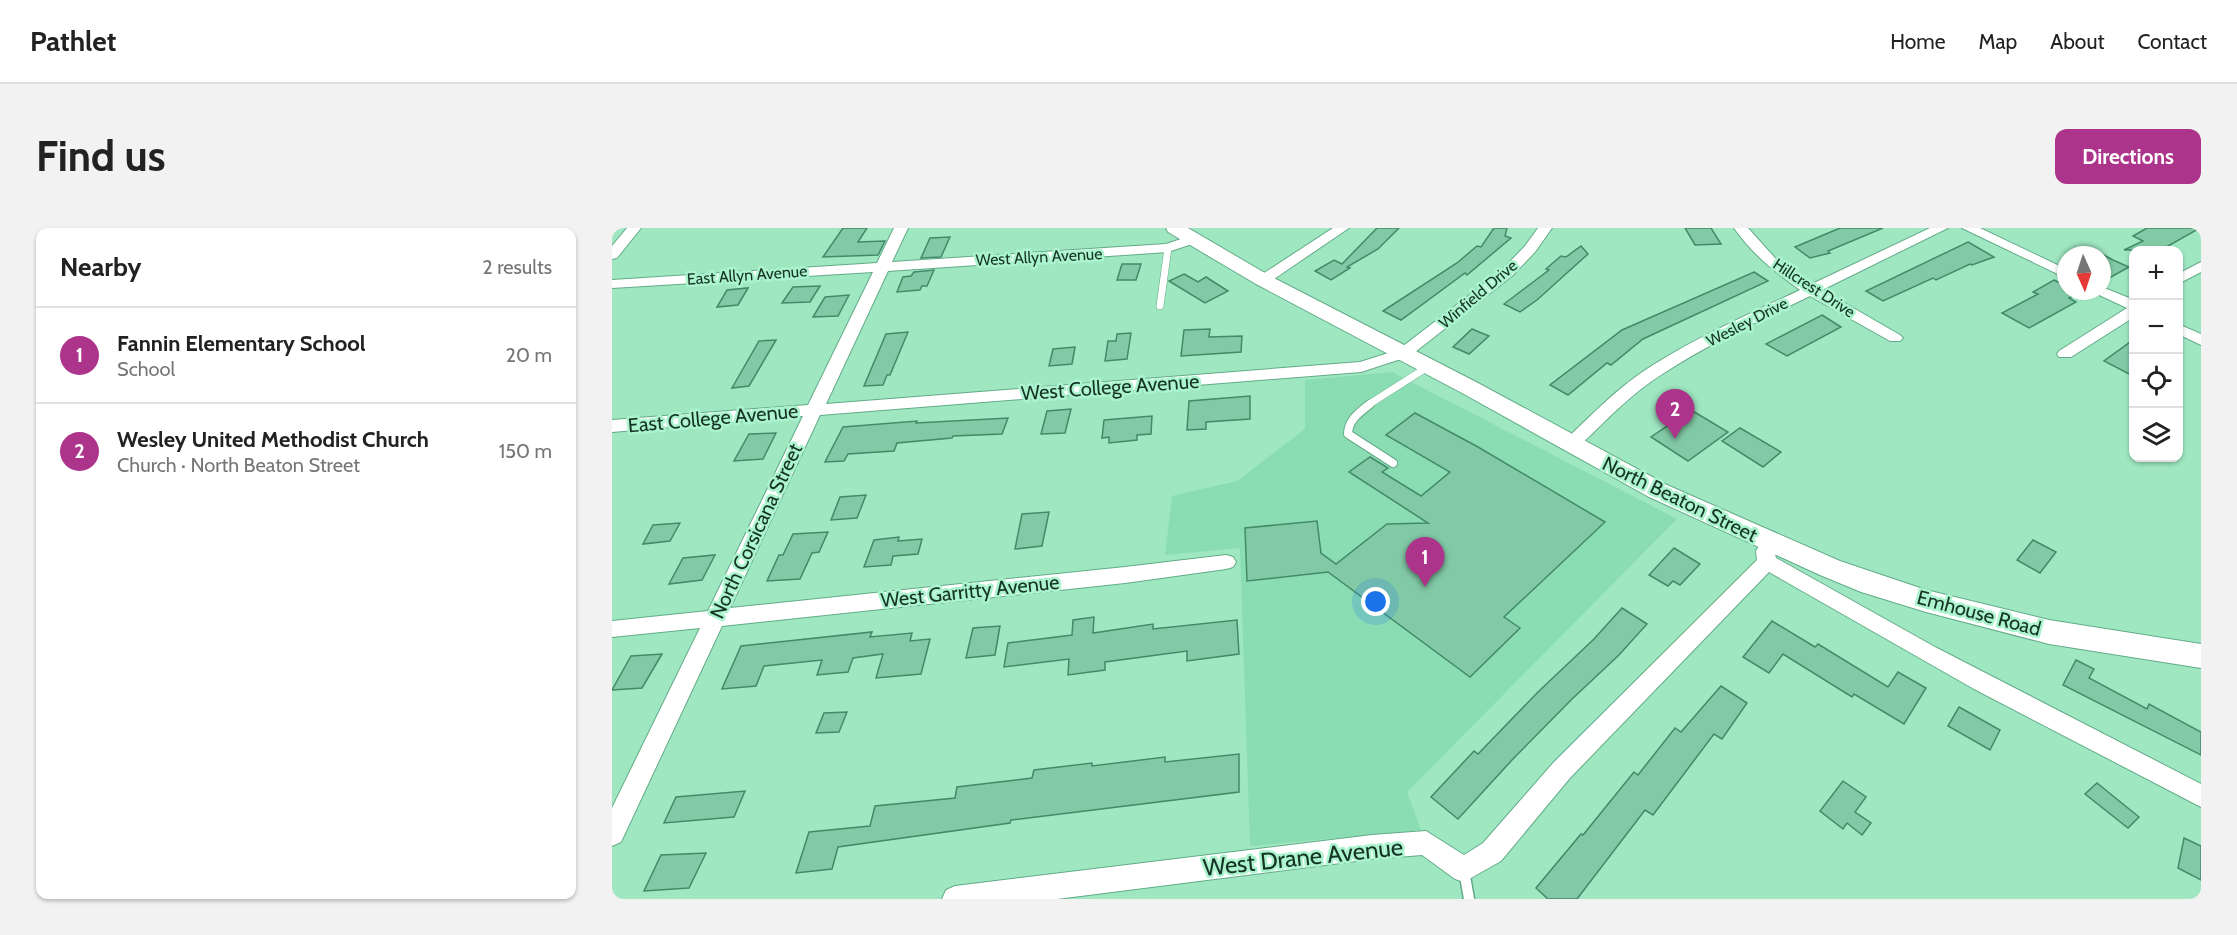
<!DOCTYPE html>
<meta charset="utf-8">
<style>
:root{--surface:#fff;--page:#f2f2f2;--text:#222;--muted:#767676;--line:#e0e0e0;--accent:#ac348a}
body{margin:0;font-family:Cabin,sans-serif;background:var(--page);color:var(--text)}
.controls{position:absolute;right:18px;top:18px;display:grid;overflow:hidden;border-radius:12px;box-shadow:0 2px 4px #0004}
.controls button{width:54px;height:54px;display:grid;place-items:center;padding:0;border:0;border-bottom:2px solid var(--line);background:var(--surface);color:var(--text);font:30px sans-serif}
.compass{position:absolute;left:1445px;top:18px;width:54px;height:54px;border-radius:50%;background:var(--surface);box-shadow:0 2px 4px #0004;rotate:177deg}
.you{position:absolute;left:764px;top:374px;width:21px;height:21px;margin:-15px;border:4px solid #fff;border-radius:50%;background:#1a73e8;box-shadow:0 0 0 9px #1a73e833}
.badge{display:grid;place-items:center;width:39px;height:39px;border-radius:50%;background:var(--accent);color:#fff;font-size:20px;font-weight:700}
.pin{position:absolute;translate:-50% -50px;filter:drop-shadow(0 2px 3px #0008)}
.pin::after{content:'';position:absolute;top:32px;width:21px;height:18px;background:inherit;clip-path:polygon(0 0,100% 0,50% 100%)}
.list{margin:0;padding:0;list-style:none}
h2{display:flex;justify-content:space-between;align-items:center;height:78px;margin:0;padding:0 24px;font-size:26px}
h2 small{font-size:20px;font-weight:400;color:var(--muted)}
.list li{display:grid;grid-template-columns:39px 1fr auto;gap:18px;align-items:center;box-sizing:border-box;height:96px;padding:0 24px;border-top:2px solid var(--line)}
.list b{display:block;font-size:22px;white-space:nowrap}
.list p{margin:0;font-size:20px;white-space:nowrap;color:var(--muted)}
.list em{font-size:20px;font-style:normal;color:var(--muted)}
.icon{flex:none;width:33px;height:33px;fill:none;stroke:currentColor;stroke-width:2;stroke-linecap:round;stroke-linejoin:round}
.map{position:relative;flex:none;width:1589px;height:671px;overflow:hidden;border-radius:12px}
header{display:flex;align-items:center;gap:36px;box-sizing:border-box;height:84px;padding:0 30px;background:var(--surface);border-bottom:2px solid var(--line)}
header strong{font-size:28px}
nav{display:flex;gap:33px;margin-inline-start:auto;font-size:21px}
.intro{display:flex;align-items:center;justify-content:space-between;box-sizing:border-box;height:144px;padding:0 36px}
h1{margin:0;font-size:42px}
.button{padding:15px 27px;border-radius:12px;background:var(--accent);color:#fff;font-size:21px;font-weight:700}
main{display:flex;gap:36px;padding:0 36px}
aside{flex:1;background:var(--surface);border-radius:12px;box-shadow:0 2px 4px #0004}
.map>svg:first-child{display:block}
.built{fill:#8adcb3}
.building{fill:#82caa6;stroke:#428a68;stroke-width:1.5}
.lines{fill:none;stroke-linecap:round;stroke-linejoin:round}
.lane-far2-casing{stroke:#63ab88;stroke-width:8}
.lane-far1-casing{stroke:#63ab88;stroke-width:10}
.lane-casing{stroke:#63ab88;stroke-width:13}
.street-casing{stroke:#63ab88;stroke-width:2}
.secondary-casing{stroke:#63ab88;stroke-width:2}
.lane-far2{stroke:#fff;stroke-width:7}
.lane-far1{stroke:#fff;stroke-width:8}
.lane{stroke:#fff;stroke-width:10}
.street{fill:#fff;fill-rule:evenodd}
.secondary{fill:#fff;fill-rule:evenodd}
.labels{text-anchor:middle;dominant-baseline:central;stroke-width:5;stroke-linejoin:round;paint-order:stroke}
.far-street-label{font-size:16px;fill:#163426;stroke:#abf4ce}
.street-label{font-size:20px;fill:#163426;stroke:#abf4ce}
.near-street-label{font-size:24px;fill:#163426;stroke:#abf4ce}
</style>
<header>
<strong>Pathlet</strong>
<nav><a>Home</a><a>Map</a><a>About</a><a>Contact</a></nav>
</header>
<div class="intro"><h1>Find us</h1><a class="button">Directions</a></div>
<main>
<aside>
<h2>Nearby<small>2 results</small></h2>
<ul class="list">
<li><span class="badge">1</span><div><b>Fannin Elementary School</b><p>School</p></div><em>20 m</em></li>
<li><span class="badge">2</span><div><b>Wesley United Methodist Church</b><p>Church · North Beaton Street</p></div><em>150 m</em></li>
</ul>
</aside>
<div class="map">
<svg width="1589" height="671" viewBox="0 0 1589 671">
<rect width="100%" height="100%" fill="#9ee7c1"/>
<polygon class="built" points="780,144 1065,291 795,564 809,602 638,618 628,320 553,327 560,268 625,253 693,201 693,152"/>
<g class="building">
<polygon points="231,0 255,0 246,14 273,13 266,27 211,29"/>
<polygon points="765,0 787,0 766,21 735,39 738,40 719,52 703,43 722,32 730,36"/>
<polygon points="882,0 895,0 893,8 899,10 855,47 853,45 789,92 771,83 845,35 865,18 869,19"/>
<polygon points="1073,0 1099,0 1109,16 1083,17"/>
<polygon points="1228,0 1271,0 1216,23 1218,25 1198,30 1183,19"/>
<polygon points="1535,0 1588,0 1549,22 1512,22 1531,13 1521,8"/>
<polygon points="338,9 329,29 309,30 318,10"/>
<polygon points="1356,14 1382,29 1360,37 1358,36 1324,52 1321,50 1271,73 1254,63"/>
<polygon points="969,18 976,26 925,72 908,84 892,76 937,42 934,41 949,28 954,29"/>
<polygon points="1490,26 1501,32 1517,39 1490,54"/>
<polygon points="510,36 529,36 524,52 505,52"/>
<polygon points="322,42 315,58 310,58 308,62 285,64 291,49 299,48 302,44"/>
<polygon points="1142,44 1156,53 1031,111 999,137 995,135 956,167 938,157 1010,102"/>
<polygon points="572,46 586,54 594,49 616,63 593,75 557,53"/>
<polygon points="1442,52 1454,58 1454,63 1467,65 1457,70 1464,74 1417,100 1390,85 1426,66 1421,64"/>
<polygon points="208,58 198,74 170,75 181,59"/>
<polygon points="136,60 126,77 105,79 115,62"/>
<polygon points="237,67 226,88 201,89 213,69"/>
<polygon points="1210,87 1229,99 1175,128 1154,116"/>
<polygon points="598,101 597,109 630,108 629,124 569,128 572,102"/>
<polygon points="860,101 877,108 857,126 841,119"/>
<polygon points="296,104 278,147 275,147 271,157 252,158 274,106"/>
<polygon points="519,105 515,131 493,133 496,113 504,113 505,106"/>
<polygon points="164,112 137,158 120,160 147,113"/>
<polygon points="1521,112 1521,148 1492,133"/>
<polygon points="463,119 460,136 437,138 441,121"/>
<polygon points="638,168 638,191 594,194 594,201 575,202 577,173"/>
<polygon points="459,181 453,205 429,206 435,183"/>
<polygon points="1079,182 1116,204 1076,233 1039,209"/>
<polygon points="803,185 866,219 993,294 892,389 908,400 858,449 716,344 635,353 633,300 705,293 709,325 724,336 775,296 816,295 737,244 758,229 776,240 770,244 809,268 838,244 774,207"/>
<polygon points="540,188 539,206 525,207 525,212 497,215 497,209 490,210 492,192"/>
<polygon points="396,190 390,206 341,208 340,210 285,215 282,223 236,226 232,233 213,234 231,199 305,193 304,195"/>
<polygon points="1128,200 1169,224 1151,239 1110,213"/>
<polygon points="164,205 151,231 122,233 137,206"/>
<polygon points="254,267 245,290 219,292 228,269"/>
<polygon points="437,284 430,318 403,321 410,286"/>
<polygon points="68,295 58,313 31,316 41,297"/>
<polygon points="216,304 207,324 200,325 188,351 155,353 167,327 171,327 181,306"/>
<polygon points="287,309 286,313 310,311 306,326 281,328 279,337 252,339 262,312"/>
<polygon points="1421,312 1444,324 1428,345 1405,332"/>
<polygon points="1062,320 1088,336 1068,357 1061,353 1056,358 1037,347"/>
<polygon points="103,327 90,352 57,356 71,330"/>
<polygon points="1010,380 1035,396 1007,427 960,471 900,532 846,591 819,569 862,523 866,526 926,464 982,411"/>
<polygon points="482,389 481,405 541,396 541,401 625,392 627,426 575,433 575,423 493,434 493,442 456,447 457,431 392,439 396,415 460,407 461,392"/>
<polygon points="1160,393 1203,419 1206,416 1276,459 1286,444 1314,460 1292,496 1242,466 1240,469 1171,426 1157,445 1131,429"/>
<polygon points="388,398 383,427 354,430 361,400"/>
<polygon points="260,404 258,409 300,405 298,413 318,411 309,446 264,450 271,426 241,430 236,444 205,447 210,432 152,438 144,458 110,461 129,418"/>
<polygon points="50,426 30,460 0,462 19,428"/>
<polygon points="1464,432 1482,441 1477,450 1535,481 1537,476 1589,504 1589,527 1451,457"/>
<polygon points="1109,458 1135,475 1110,511 1102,506 1041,587 1033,582 965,671 936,671 924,660 969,606 971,607 1022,544 1026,547 1063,500 1069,504"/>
<polygon points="1347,479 1388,502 1378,522 1336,498"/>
<polygon points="235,484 227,504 204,505 212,485"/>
<polygon points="627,526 627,564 399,592 398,595 226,619 220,641 184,645 197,604 258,598 263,578 343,570 345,559 420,550 422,542 480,535 480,538 553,529 553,534"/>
<polygon points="1231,553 1254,569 1243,584 1259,595 1250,607 1235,595 1231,601 1208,583"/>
<polygon points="1485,555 1527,589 1516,600 1473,566"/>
<polygon points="133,563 122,589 52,595 64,569"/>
<polygon points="1572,610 1589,618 1589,652 1566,640"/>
<polygon points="94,625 77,660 32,663 49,627"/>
</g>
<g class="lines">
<defs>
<g id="lane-far2">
<polyline points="548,78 556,20"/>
<polyline points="756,177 817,138"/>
</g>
<path id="lane-far1" d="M758 176C748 184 736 192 736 206L781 235"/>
<polyline id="lane" points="852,642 857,671"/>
<g id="street">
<polygon points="15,0 29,0 5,30 0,31 0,18"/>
<polygon points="282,0 296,0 280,34 554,16 581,7 588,11 586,14 556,24 276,43 214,176 748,134 786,122 890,42 913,18 926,0 940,0 923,24 900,48 798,128 749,144 208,187 118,380 513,339 614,327 621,329 624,334 621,339 614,341 513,355 110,398 9,614 0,618 0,580 88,400 0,409 0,393 96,383 191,188 0,204 0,192 196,177 261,44 0,60 0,52 265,35"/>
<polygon points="721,0 737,0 656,55 646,55 644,52 646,49"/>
<path d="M1122 0H1136L1163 30 1200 56 1318 0H1336L1210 62 1288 107 1291 110 1288 113H1278L1198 68C1149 92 1098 115 1052 145 1019 165 993 194 965 220H953L950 216 953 212C981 186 1008 157 1041 137 1088 108 1139 85 1188 62 1163 44 1140 26 1122 0Z"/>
<polygon points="1350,0 1368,0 1454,41 1454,50"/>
<polygon points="1589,34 1589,44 1566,56 1566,46"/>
<polygon points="1490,59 1522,72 1522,89 1459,129 1447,129 1445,126 1447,123 1515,80 1485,66 1483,63 1490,63"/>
<polygon points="1566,96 1589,106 1589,117 1566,106"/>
<polygon points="1154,316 1161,318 1164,330 1323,419 1589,556 1589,579 1362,461 1157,344 958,550 889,633 852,654 843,651 810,627 760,631 445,671 330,671 334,662 343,658 760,607 814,603 852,627 871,615 942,534 1145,332 1144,323 1147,318"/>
</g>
<polygon id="secondary" points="554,0 576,0 658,48 866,155 1055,257 1228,333 1314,362 1437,392 1589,416 1589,440 1437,416 1314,384 1249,364 1208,347 1037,269 850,165 644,56 556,4"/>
</defs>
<use href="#lane-far2" class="lane-far2-casing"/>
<use href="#lane-far1" class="lane-far1-casing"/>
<use href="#lane" class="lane-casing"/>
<use href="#street" class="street-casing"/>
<use href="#secondary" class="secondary-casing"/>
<use href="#lane-far2" class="lane-far2"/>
<use href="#lane-far1" class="lane-far1"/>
<use href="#lane" class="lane"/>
<use href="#street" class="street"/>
<use href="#secondary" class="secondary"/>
</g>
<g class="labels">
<g class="far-street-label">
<text transform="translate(427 29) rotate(-3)">West Allyn Avenue</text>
<text transform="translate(135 47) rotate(-4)">East Allyn Avenue</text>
<text transform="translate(1202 60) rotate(33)">Hillcrest Drive</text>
<text transform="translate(866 66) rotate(-40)">Winfield Drive</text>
<text transform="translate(1135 94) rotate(-27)">Wesley Drive</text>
</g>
<g class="street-label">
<text transform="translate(498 159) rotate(-4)">West College Avenue</text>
<text transform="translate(101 190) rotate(-5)">East College Avenue</text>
<text transform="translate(1068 271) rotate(26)">North Beaton Street</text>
<text transform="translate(144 303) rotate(-65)">North Corsicana Street</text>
<text transform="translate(358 363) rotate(-6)">West Garritty Avenue</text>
<text transform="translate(1367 385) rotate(15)">Emhouse Road</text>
</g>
<g class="near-street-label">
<text transform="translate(691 629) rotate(-6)">West Drane Avenue</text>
</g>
</g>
</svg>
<div class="controls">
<button>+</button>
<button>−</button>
<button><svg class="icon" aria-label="locate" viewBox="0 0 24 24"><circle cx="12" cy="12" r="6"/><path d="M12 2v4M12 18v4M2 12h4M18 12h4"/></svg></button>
<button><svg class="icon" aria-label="layers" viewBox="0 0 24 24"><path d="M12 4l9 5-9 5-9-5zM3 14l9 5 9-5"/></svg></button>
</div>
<svg class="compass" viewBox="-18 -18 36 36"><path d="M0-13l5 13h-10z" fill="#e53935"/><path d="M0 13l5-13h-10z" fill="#767676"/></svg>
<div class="you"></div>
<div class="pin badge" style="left:813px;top:359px">1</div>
<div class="pin badge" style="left:1063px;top:211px">2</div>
</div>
</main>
